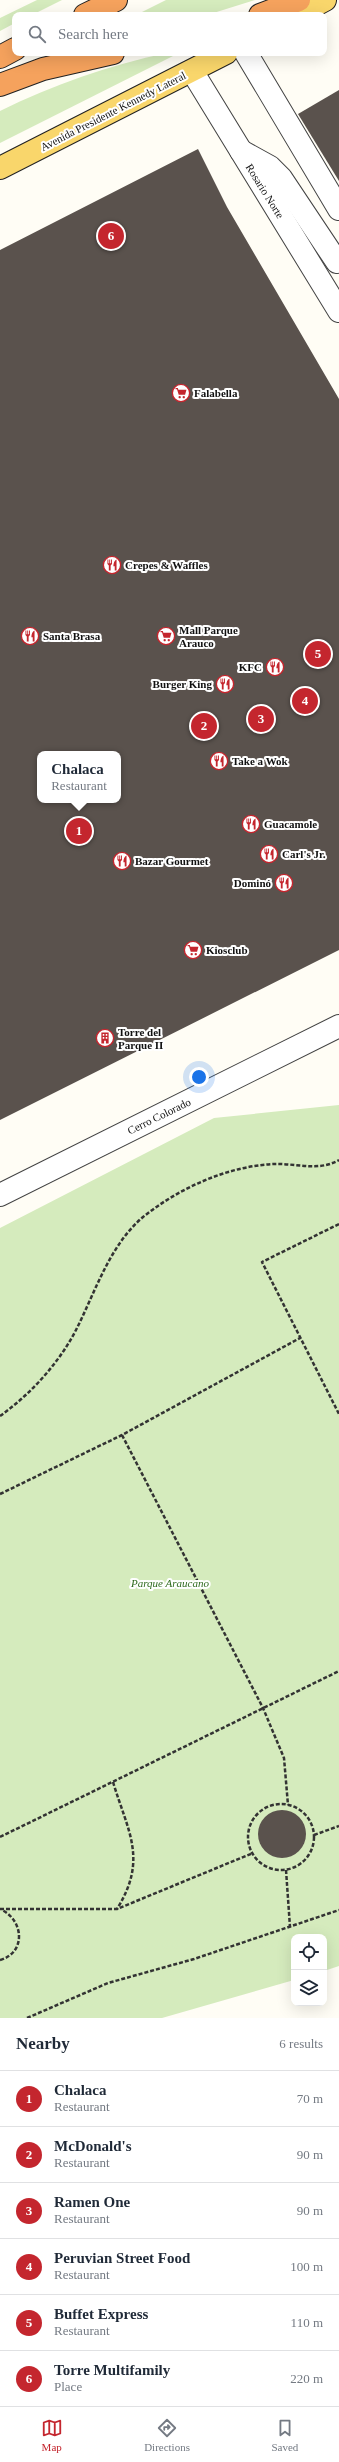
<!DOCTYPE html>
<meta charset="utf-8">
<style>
:root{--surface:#fff;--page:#f2f2f3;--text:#1f2937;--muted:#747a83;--line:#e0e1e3;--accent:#c4262e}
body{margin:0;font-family:Georgia,serif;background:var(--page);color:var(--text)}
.controls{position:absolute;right:12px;bottom:12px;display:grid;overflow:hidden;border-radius:8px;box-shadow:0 4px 16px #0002}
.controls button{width:36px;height:36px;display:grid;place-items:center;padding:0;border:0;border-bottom:1px solid var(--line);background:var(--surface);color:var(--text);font:20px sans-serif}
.you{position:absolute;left:199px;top:1077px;width:14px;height:14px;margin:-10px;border:3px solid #fff;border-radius:50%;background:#1a73e8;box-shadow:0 0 0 6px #1a73e833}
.badge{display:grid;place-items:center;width:26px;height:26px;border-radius:50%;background:var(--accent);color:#fff;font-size:13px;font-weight:700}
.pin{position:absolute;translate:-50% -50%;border:2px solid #fff;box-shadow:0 1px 4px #0006}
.popup{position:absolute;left:37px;top:751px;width:84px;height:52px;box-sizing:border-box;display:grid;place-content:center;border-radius:8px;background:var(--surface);filter:drop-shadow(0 1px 3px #0005);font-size:13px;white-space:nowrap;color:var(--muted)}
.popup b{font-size:15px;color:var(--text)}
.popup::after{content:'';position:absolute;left:50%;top:100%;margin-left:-8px;border:8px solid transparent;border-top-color:var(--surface)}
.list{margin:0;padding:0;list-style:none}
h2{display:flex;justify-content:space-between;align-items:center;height:52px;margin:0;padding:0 16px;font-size:17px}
h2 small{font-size:13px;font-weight:400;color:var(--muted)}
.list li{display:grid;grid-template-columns:26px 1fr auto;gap:12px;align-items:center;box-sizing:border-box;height:56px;padding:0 16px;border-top:1px solid var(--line)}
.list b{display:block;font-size:15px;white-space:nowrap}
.list p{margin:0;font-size:13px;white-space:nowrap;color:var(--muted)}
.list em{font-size:13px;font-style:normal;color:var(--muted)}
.icon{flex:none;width:22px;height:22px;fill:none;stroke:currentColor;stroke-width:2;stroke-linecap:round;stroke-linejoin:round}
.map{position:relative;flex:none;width:339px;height:2018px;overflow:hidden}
.search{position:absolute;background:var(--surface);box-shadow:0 4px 16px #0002;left:12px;right:12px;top:12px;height:44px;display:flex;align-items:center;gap:10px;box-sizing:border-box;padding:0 14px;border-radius:8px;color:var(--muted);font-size:15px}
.sheet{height:388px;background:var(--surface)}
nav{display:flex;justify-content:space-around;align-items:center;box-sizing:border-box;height:56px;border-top:1px solid var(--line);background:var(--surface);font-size:11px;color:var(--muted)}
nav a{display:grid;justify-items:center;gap:2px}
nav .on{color:var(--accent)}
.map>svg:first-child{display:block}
.green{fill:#d5ebbd}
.building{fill:#5a524d;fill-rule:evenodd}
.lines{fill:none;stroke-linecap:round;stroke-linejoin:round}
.minor-casing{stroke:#444;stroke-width:24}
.major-casing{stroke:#222;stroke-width:24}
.highway-casing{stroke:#222;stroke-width:24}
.path{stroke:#333;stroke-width:2.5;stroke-dasharray:4 2;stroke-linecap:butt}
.minor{stroke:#fff;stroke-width:22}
.major{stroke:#f9d66b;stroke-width:22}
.highway{stroke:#f5a25d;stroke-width:22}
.labels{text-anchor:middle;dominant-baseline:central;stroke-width:4;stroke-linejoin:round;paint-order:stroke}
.street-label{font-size:11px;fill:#111;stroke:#fff}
.poi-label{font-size:11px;font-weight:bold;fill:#111;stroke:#fff;text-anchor:start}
.park-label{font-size:11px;font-style:italic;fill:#2f6b1f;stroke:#fff}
</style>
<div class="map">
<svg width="339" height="2018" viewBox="0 0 339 2018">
<rect width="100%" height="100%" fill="#fffdf5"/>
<g class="green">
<polygon points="37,0 62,0 32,15 15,15 15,23 0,31 0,18"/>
<polygon points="166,0 255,0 207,15 136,15"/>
<path d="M167 53H179L0 143V111C52 85 110 65 167 53Z"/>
<polygon points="339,1105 339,1966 324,1971 324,1937 294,1937 294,1980 162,2018 0,2018 0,1228 214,1118"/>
</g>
<g class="building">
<polygon points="339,90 339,181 298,114"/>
<path d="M198 149 227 207 339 399V950L0 1120V250ZM40 754H118V800H40Z"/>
<circle cx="282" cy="1834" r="24"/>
</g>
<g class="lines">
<defs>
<g id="minor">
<polyline points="246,53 339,209"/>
<polyline points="192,71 339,311"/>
<polyline points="241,151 270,167 281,178 337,262"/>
<polyline points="0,1195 339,1026"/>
</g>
<g id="major">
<polyline points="297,15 325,0"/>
<polyline points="0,168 226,53"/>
</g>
<g id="highway">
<polyline points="85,15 116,0"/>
<polyline points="260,15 299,0"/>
<polyline points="0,57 15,49"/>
<polyline points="0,85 43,69 113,53"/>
</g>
</defs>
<use href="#minor" class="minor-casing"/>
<use href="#major" class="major-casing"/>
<use href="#highway" class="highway-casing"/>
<g class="path">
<polyline points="339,1224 262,1262 339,1414"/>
<path d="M0 1416C31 1394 60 1362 77 1328 96 1290 110 1245 143 1217 179 1188 228 1166 274 1164 296 1163 318 1172 339 1160"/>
<polyline points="122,1435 263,1708 284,1758 288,1805"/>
<polyline points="0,1494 122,1435 300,1338"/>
<path d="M113 1782C128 1832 148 1859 117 1909"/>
<circle cx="281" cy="1837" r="33"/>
<polyline points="314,1835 339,1826"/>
<polyline points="0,1837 339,1671"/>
<polyline points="286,1870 290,1927"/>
<polyline points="0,1909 117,1909 253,1853"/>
<path d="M0 1960C26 1953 24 1921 2 1910"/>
<polyline points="27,2018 108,1983 194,1959 339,1910"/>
</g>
<use href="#minor" class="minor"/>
<use href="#major" class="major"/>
<use href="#highway" class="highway"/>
</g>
<defs>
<symbol id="supermarket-ring" viewBox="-11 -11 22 22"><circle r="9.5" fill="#fff" stroke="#c4262e" stroke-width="1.5"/><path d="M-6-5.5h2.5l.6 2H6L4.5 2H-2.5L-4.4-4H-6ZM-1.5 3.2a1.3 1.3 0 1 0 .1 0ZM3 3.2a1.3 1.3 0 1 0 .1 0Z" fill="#c4262e"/></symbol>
<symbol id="restaurant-ring" viewBox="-11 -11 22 22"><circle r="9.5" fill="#fff" stroke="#c4262e" stroke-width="1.5"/><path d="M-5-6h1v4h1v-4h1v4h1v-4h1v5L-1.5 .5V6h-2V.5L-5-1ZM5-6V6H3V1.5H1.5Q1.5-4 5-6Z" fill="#c4262e"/></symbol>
<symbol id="building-ring" viewBox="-11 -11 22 22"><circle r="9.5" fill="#fff" stroke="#c4262e" stroke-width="1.5"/><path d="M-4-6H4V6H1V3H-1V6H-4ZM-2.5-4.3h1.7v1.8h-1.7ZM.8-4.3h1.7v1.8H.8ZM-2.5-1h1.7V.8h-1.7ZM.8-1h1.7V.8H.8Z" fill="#c4262e"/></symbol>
</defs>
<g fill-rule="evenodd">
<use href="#supermarket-ring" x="171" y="383" width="20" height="20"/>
<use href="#restaurant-ring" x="102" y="555" width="20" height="20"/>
<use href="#restaurant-ring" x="20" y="626" width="20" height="20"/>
<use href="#supermarket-ring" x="156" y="626" width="20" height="20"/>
<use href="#restaurant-ring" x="265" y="657" width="20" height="20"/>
<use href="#restaurant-ring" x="215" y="674" width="20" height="20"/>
<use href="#restaurant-ring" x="209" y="751" width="20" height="20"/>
<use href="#restaurant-ring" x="241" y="814" width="20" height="20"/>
<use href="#restaurant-ring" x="259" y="844" width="20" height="20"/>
<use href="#restaurant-ring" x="112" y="851" width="20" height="20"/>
<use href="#restaurant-ring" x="274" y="873" width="20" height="20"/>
<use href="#supermarket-ring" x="183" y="940" width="20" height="20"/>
<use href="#building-ring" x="95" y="1028" width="20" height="20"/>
</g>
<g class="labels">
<g class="street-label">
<text transform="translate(113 111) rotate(-27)">Avenida Presidente Kennedy Lateral</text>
<text transform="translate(265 191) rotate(58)">Rosario Norte</text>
<text transform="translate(159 1116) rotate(-26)">Cerro Colorado</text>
</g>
<g class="poi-label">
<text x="194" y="393">Falabella</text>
<text x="125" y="565">Crepes &amp; Waffles</text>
<text x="179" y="630">Mall Parque<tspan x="179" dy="13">Arauco</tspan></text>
<text x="43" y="636">Santa Brasa</text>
<text x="262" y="667" text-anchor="end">KFC</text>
<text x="212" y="684" text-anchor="end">Burger King</text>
<text x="232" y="761">Take a Wok</text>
<text x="264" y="824">Guacamole</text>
<text x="282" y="854">Carl's Jr.</text>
<text x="135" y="861">Bazar Gourmet</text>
<text x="271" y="883" text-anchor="end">Dominó</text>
<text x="206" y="950">Kiosclub</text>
<text x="118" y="1032">Torre del<tspan x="118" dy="13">Parque II</tspan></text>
</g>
<g class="park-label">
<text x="170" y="1583">Parque Araucano</text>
</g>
</g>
</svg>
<div class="controls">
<button><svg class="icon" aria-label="locate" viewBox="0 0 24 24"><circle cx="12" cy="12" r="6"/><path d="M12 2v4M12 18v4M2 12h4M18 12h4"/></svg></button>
<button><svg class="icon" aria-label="layers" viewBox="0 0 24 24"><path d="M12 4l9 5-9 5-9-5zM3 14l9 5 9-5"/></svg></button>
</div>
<div class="you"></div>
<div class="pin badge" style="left:79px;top:831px">1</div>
<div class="popup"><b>Chalaca</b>Restaurant</div>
<div class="pin badge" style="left:204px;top:726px">2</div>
<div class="pin badge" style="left:261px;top:719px">3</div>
<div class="pin badge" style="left:305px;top:701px">4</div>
<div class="pin badge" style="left:318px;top:654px">5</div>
<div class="pin badge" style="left:111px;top:236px">6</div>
<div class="search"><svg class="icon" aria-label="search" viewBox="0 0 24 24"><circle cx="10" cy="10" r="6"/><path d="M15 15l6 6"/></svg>Search here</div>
</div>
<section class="sheet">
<h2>Nearby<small>6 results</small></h2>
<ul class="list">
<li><span class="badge">1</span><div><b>Chalaca</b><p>Restaurant</p></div><em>70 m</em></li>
<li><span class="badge">2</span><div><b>McDonald's</b><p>Restaurant</p></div><em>90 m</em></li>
<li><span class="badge">3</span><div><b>Ramen One</b><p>Restaurant</p></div><em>90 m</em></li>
<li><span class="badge">4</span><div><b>Peruvian Street Food</b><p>Restaurant</p></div><em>100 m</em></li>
<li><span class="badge">5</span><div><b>Buffet Express</b><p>Restaurant</p></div><em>110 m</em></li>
<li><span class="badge">6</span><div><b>Torre Multifamily</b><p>Place</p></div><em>220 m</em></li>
</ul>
</section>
<nav>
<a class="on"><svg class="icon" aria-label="map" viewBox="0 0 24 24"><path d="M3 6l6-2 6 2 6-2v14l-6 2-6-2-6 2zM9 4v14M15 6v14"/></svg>Map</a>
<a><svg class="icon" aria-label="directions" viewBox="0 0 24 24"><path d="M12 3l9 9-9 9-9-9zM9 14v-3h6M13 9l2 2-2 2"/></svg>Directions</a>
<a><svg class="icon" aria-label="saved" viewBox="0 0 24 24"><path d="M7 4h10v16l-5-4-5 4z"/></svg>Saved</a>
</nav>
